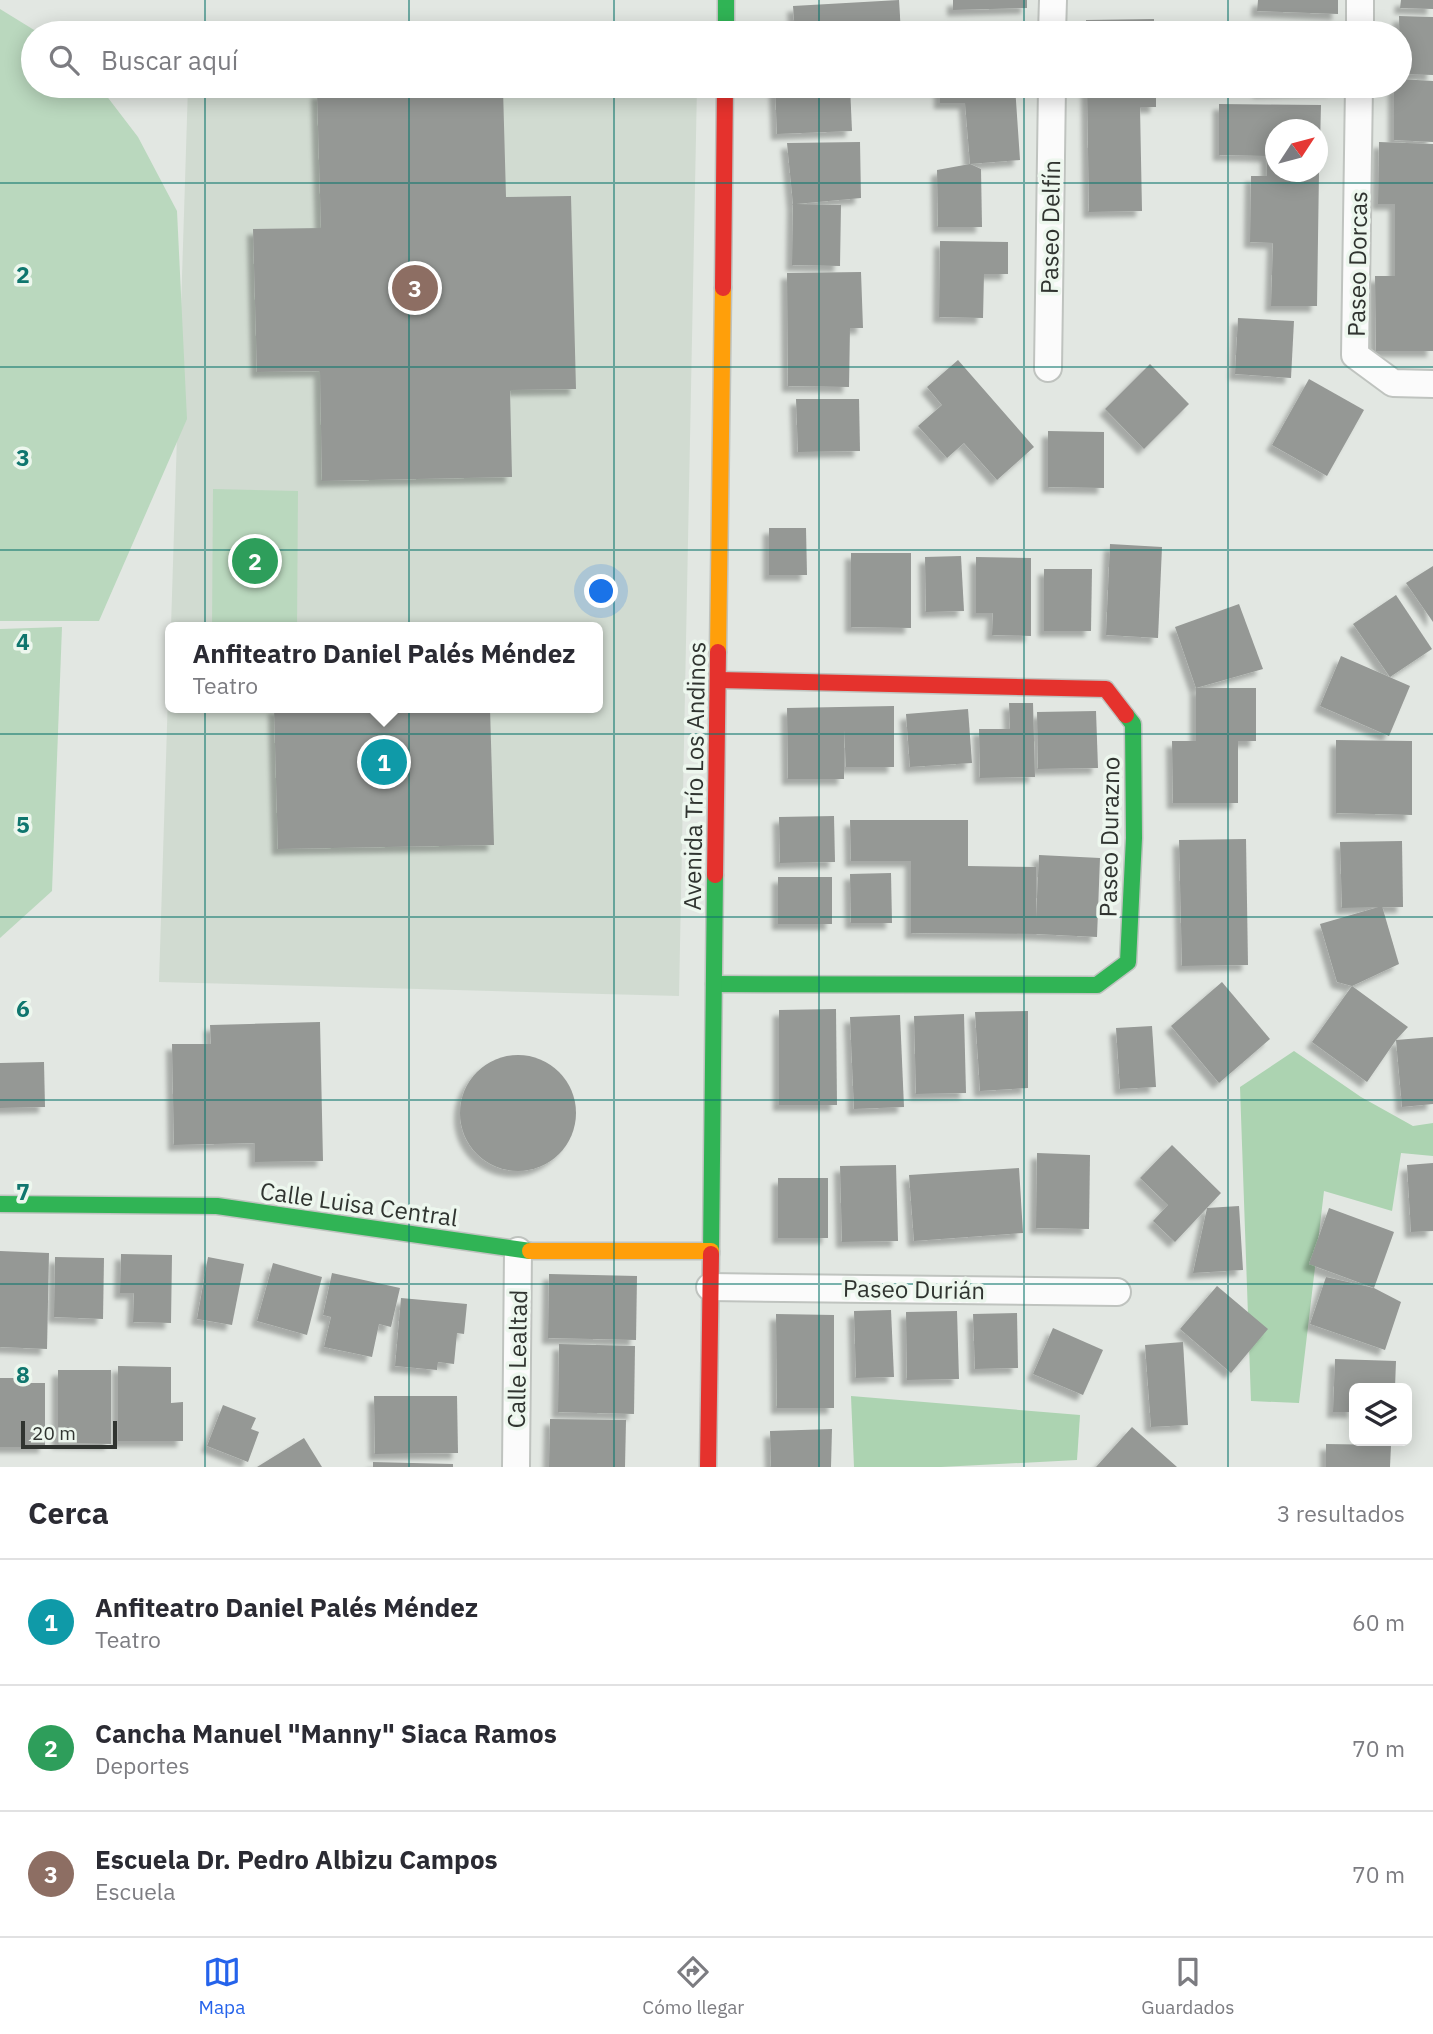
<!DOCTYPE html>
<html lang="es">
<meta charset="utf-8">
<style>
:root{--surface:#fff;--page:#f7f7f7;--text:#2b2b33;--muted:#7c7c81;--line:#e1e1e2;--accent:#2563eb}
body{margin:0;font-family:"IBM Plex Sans",sans-serif;background:var(--page);color:var(--text)}
.controls{position:absolute;right:21px;bottom:21px;display:grid;overflow:hidden;border-radius:10px;box-shadow:0 4px 18px #0003}
.controls button{width:63px;height:63px;display:grid;place-items:center;padding:0;border:0;border-bottom:2px solid var(--line);background:var(--surface);color:var(--text);font:35px sans-serif}
.compass{position:absolute;left:1265px;top:119px;width:63px;height:63px;border-radius:50%;background:var(--surface);box-shadow:0 4px 18px #0003;rotate:54deg}
.scale{position:absolute;left:21px;bottom:18px;width:96px;box-sizing:border-box;padding-left:7px;border:4px solid #303430;border-top:0;font-size:19px;line-height:24px;white-space:nowrap;color:#303430;-webkit-text-stroke:5px #edf7ee;paint-order:stroke}
.you{position:absolute;left:602px;top:592px;width:24px;height:24px;margin:-18px;border:5px solid #fff;border-radius:50%;background:#1a73e8;box-shadow:0 0 0 10px #1a73e833}
.badge{display:grid;place-items:center;width:46px;height:46px;border-radius:50%;background:var(--accent);color:#fff;font-size:23px;font-weight:700}
.pin{position:absolute;translate:-50% -50%;border:4px solid #fff;box-shadow:0 2px 7px #0006}
.popup{position:absolute;left:165px;top:622px;width:438px;height:91px;box-sizing:border-box;display:grid;place-content:center;border-radius:10px;background:var(--surface);filter:drop-shadow(0 2px 5px #0005);font-size:23px;white-space:nowrap;color:var(--muted)}
.popup b{font-size:26px;color:var(--text)}
.popup::after{content:'';position:absolute;left:50%;top:100%;margin-left:-14px;border:14px solid transparent;border-top-color:var(--surface)}
.list{margin:0;padding:0;list-style:none}
h2{display:flex;justify-content:space-between;align-items:center;height:91px;margin:0;padding:0 28px;font-size:30px}
h2 small{font-size:23px;font-weight:400;color:var(--muted)}
.list li{display:grid;grid-template-columns:46px 1fr auto;gap:21px;align-items:center;box-sizing:border-box;height:126px;padding:0 28px;border-top:2px solid var(--line)}
.list b{display:block;font-size:26px;white-space:nowrap}
.list p{margin:0;font-size:23px;white-space:nowrap;color:var(--muted)}
.list em{font-size:23px;font-style:normal;color:var(--muted)}
.icon{flex:none;width:38px;height:38px;fill:none;stroke:currentColor;stroke-width:2;stroke-linecap:round;stroke-linejoin:round}
.map{position:relative;flex:none;width:1433px;height:1467px;overflow:hidden}
.search{position:absolute;background:var(--surface);box-shadow:0 4px 18px #0003;left:21px;right:21px;top:21px;height:77px;display:flex;align-items:center;gap:18px;box-sizing:border-box;padding:0 24px;border-radius:38px;color:var(--muted);font-size:26px}
.sheet{height:469px;background:var(--surface)}
nav{display:flex;justify-content:space-around;align-items:center;box-sizing:border-box;height:98px;border-top:2px solid var(--line);background:var(--surface);font-size:19px;color:var(--muted)}
nav a{display:grid;justify-items:center;gap:4px}
nav .on{color:var(--accent)}
.map>svg:first-child{display:block}
.built{fill:#d1dbd1}
.green{fill:#bad8be}
.forest{fill:#acd3b1}
.building{fill:#959895;filter:url(#shadow)}
.lines{fill:none;stroke-linecap:round;stroke-linejoin:round}
.street-casing{stroke:#bfc3bf;stroke-width:30}
.fast-casing{stroke:#bfc3bf;stroke-width:19}
.slow-casing{stroke:#bfc3bf;stroke-width:19}
.jam-casing{stroke:#bfc3bf;stroke-width:19}
.street{stroke:#fbfbfb;stroke-width:26}
.fast{stroke:#30b455;stroke-width:16}
.slow{stroke:#ff9f0a;stroke-width:16}
.jam{stroke:#e5322d;stroke-width:16}
.grid{fill:none;stroke:#0f766e;stroke-width:2;stroke-opacity:0.55}
.labels{text-anchor:middle;dominant-baseline:central;stroke-width:7;stroke-linejoin:round;paint-order:stroke}
.street-label{font-size:24px;fill:#303430;stroke:#edf7ee}
.grid-label{font-size:23px;text-anchor:middle;font-weight:bold;fill:#0f766e;stroke:#edf7ee;stroke-width:7;stroke-linejoin:round;paint-order:stroke}
</style>
<div class="map">
<svg width="1433" height="1467" viewBox="0 0 1433 1467">
<defs>
<filter id="shadow"><feDropShadow dx="-6" dy="6" stdDeviation="2" flood-color="#0004"/></filter>
</defs>
<rect width="100%" height="100%" fill="#e2e7e2"/>
<g class="built">
<polygon points="698,23 698,33 190,33 190,27"/>
<polygon points="188,86 697,86 679,996 159,982 170,631 170,708 598,708 598,627 171,627"/>
</g>
<g class="green">
<polygon points="0,9 39,33 33,33 33,86 99,86 138,137 177,211 187,419 99,621 0,621"/>
<polygon points="213,489 298,491 297,627 212,627"/>
<polygon points="62,627 52,891 0,938 0,629"/>
</g>
<g class="forest">
<polygon points="1294,1051 1361,1097 1413,1126 1433,1123 1433,1156 1401,1153 1392,1211 1324,1191 1299,1403 1251,1401 1240,1087"/>
<polygon points="851,1396 1080,1415 1077,1460 941,1467 854,1467"/>
</g>
<g class="building">
<polygon points="899,0 901,33 795,33 793,6"/>
<polygon points="953,0 1027,0 1027,8 953,10"/>
<polygon points="1258,0 1338,0 1338,14 1257,11"/>
<polygon points="1401,0 1433,0 1433,9 1400,8"/>
<polygon points="1399,16 1433,17 1433,75 1400,74"/>
<polygon points="1154,19 1154,33 1086,33 1086,20"/>
<polygon points="942,21 1013,23 1013,33 942,33"/>
<polygon points="1331,23 1331,33 1257,33 1257,25"/>
<polygon points="1400,79 1433,81 1433,142 1394,140 1394,86 1400,86"/>
<polygon points="775,86 850,86 852,131 777,134"/>
<polygon points="940,86 1015,86 1020,160 970,164 965,103 940,103"/>
<polygon points="1087,86 1156,86 1156,107 1140,107 1142,211 1089,212"/>
<polygon points="1258,86 1333,86 1333,90 1259,92"/>
<polygon points="503,89 506,197 571,196 576,389 510,390 512,477 322,481 320,371 257,372 253,229 321,228 317,92"/>
<polygon points="1219,104 1321,105 1320,146 1318,146 1318,130 1275,130 1275,172 1319,172 1317,306 1271,306 1273,243 1250,242 1251,176 1267,176 1267,156 1219,155"/>
<polygon points="860,142 861,198 796,204 841,205 840,266 792,265 793,204 787,143"/>
<polygon points="1379,142 1433,144 1433,351 1376,351 1375,276 1395,276 1395,204 1378,204"/>
<polygon points="970,164 981,169 982,227 938,227 937,170"/>
<polygon points="940,241 1008,242 1008,274 984,274 983,318 939,317"/>
<polygon points="861,272 863,328 850,328 849,387 788,386 787,273"/>
<polygon points="1238,318 1294,321 1291,378 1235,374"/>
<polygon points="958,360 1034,447 997,480 964,443 947,458 918,426 942,405 927,387"/>
<polygon points="1150,364 1189,404 1144,449 1105,409"/>
<polygon points="1309,379 1364,410 1327,476 1272,445"/>
<polygon points="796,399 859,399 860,451 798,452"/>
<polygon points="1048,431 1104,432 1104,488 1048,487"/>
<polygon points="769,528 806,528 807,575 769,575"/>
<polygon points="1110,544 1162,547 1158,638 1106,635"/>
<polygon points="851,553 911,553 911,628 851,627"/>
<polygon points="961,556 964,611 926,612 925,557"/>
<polygon points="976,557 1031,558 1031,636 992,635 993,613 976,613"/>
<polygon points="1433,566 1433,622 1406,583"/>
<polygon points="1044,569 1092,569 1091,631 1044,631"/>
<polygon points="1396,595 1432,649 1390,677 1353,624"/>
<polygon points="1239,604 1263,669 1196,688 1175,627"/>
<polygon points="1341,656 1410,686 1389,736 1320,706"/>
<polygon points="1196,688 1256,688 1256,741 1238,741 1238,803 1173,803 1172,741 1196,741"/>
<polygon points="1009,703 1033,703 1035,777 980,778 979,729 1010,729"/>
<polygon points="894,706 894,767 846,767 844,730 844,779 788,779 787,708"/>
<polygon points="274,708 490,708 494,845 278,849"/>
<polygon points="968,709 972,763 910,767 906,714"/>
<polygon points="1096,711 1098,768 1038,769 1037,712"/>
<polygon points="1336,740 1412,741 1412,815 1336,813"/>
<polygon points="834,816 835,862 780,863 779,817"/>
<polygon points="850,820 968,820 968,866 1036,867 1036,918 1039,855 1100,858 1097,937 1036,934 911,933 911,861 851,861"/>
<polygon points="1246,839 1248,965 1182,966 1179,840"/>
<polygon points="1402,841 1403,907 1342,908 1340,842"/>
<polygon points="891,873 892,923 851,923 850,874"/>
<rect x="778" y="877" width="54" height="47"/>
<polygon points="1382,906 1399,964 1352,986 1337,982 1320,924"/>
<polygon points="1222,982 1270,1039 1219,1083 1171,1026"/>
<polygon points="1352,986 1408,1027 1396,1040 1367,1082 1312,1042"/>
<polygon points="836,1009 837,1105 779,1105 779,1010"/>
<polygon points="1028,1011 1028,1088 980,1091 975,1012"/>
<polygon points="964,1014 966,1093 916,1094 914,1016"/>
<polygon points="900,1015 904,1107 854,1109 850,1017"/>
<polygon points="320,1022 323,1161 255,1162 255,1143 174,1145 172,1044 211,1044 210,1025"/>
<polygon points="1152,1026 1156,1087 1120,1089 1116,1028"/>
<polygon points="1433,1037 1433,1104 1402,1107 1396,1040"/>
<circle cx="518" cy="1113" r="58"/>
<polygon points="44,1062 45,1107 0,1108 0,1063"/>
<polygon points="1172,1145 1221,1193 1175,1242 1153,1221 1168,1205 1140,1178"/>
<polygon points="1037,1153 1090,1155 1089,1229 1036,1228"/>
<polygon points="1433,1163 1433,1231 1411,1232 1407,1165"/>
<polygon points="896,1165 898,1241 842,1242 840,1166"/>
<polygon points="1019,1168 1023,1233 914,1241 909,1175"/>
<rect x="778" y="1178" width="50" height="60"/>
<polygon points="1239,1206 1243,1270 1193,1273 1207,1208"/>
<polygon points="1329,1208 1394,1232 1374,1288 1309,1264"/>
<polygon points="0,1251 49,1253 47,1349 0,1347"/>
<polygon points="121,1254 172,1255 171,1323 133,1322 134,1293 120,1293"/>
<polygon points="55,1257 104,1258 103,1319 54,1317"/>
<polygon points="208,1257 244,1264 232,1325 197,1319"/>
<polygon points="273,1263 322,1277 307,1335 257,1321"/>
<polygon points="332,1273 400,1288 391,1327 379,1324 372,1357 324,1347 331,1317 323,1315"/>
<polygon points="549,1274 637,1276 636,1340 548,1338"/>
<polygon points="1326,1277 1374,1288 1401,1302 1385,1350 1310,1324"/>
<polygon points="1217,1286 1268,1329 1231,1373 1180,1329"/>
<polygon points="401,1298 467,1304 464,1334 457,1333 454,1364 438,1362 437,1370 395,1366"/>
<polygon points="891,1310 894,1377 856,1378 854,1311"/>
<polygon points="957,1311 959,1379 907,1380 906,1312"/>
<polygon points="1017,1313 1018,1368 975,1369 973,1314"/>
<polygon points="776,1314 834,1315 834,1408 777,1408"/>
<polygon points="1053,1328 1103,1350 1083,1395 1033,1374"/>
<polygon points="1183,1342 1188,1425 1151,1427 1145,1345"/>
<polygon points="559,1344 635,1346 634,1414 558,1412"/>
<polygon points="1335,1359 1396,1361 1395,1388 1354,1388 1354,1412 1333,1412"/>
<polygon points="118,1366 171,1367 171,1403 183,1402 183,1441 118,1441"/>
<polygon points="58,1370 111,1370 111,1444 58,1443"/>
<polygon points="0,1378 31,1378 31,1383 45,1383 45,1447 0,1447"/>
<polygon points="374,1396 457,1396 458,1453 375,1454"/>
<polygon points="223,1405 256,1418 251,1429 259,1432 248,1462 207,1446"/>
<polygon points="550,1419 626,1420 625,1467 549,1467"/>
<polygon points="1132,1427 1177,1467 1096,1467"/>
<polygon points="832,1429 831,1467 771,1467 770,1431"/>
<polygon points="304,1438 322,1467 257,1467"/>
<polygon points="1326,1444 1391,1445 1390,1467 1326,1467"/>
<polygon points="373,1462 453,1464 453,1467 373,1467"/>
</g>
<g class="lines">
<defs>
<g id="street">
<polyline points="1052,33 1053,0"/>
<polyline points="1360,33 1360,0"/>
<polyline points="1359,86 1355,355 1393,383 1433,384"/>
<polyline points="1048,368 1052,86"/>
<polyline points="710,1287 1117,1292"/>
<polyline points="516,1467 518,1251"/>
</g>
<g id="fast">
<polyline points="726,0 726,33"/>
<polyline points="714,984 1097,985 1128,962 1134,838 1133,724 1126,715"/>
<polyline points="0,1204 217,1206 530,1251"/>
<polyline points="711,1254 715,875"/>
</g>
<g id="slow">
<polyline points="718,652 723,288"/>
<polyline points="530,1251 711,1251"/>
</g>
<g id="jam">
<polyline points="723,288 725,86"/>
<polyline points="718,680 1106,689 1126,715"/>
<polyline points="715,875 718,652"/>
<polyline points="708,1467 711,1254"/>
</g>
</defs>
<use href="#street" class="street-casing"/>
<use href="#fast" class="fast-casing"/>
<use href="#slow" class="slow-casing"/>
<use href="#jam" class="jam-casing"/>
<use href="#street" class="street"/>
<use href="#fast" class="fast"/>
<use href="#slow" class="slow"/>
<use href="#jam" class="jam"/>
</g>
<path class="grid" d="M205 0V33M409 0V33M614 0V33M819 0V33M1024 0V33M1228 0V33M205 86V1467M409 86V1467M614 86V1467M819 86V1467M1024 86V1467M1228 86V1467M0 183H1433M0 367H1433M0 550H1433M0 734H1433M0 917H1433M0 1100H1433M0 1284H1433"/>
<g class="labels">
<g class="street-label">
<text transform="translate(1050 227) rotate(-89)">Paseo Delfín</text>
<text transform="translate(1357 264) rotate(-89)">Paseo Dorcas</text>
<text transform="translate(694 776) rotate(-89)">Avenida Trío Los Andinos</text>
<text transform="translate(1109 837) rotate(-89)">Paseo Durazno</text>
<text transform="translate(359 1204) rotate(8)">Calle Luisa Central</text>
<text transform="translate(914 1289) rotate(1)">Paseo Durián</text>
<text transform="translate(517 1359) rotate(-89)">Calle Lealtad</text>
</g>
</g>
<g class="grid-label">
<text x="23" y="283">2</text>
<text x="23" y="466">3</text>
<text x="23" y="650">4</text>
<text x="23" y="833">5</text>
<text x="23" y="1017">6</text>
<text x="23" y="1200">7</text>
<text x="23" y="1383">8</text>
</g>
</svg>
<div class="controls">
<button><svg class="icon" aria-label="layers" viewBox="0 0 24 24"><path d="M12 4l9 5-9 5-9-5zM3 14l9 5 9-5"/></svg></button>
</div>
<svg class="compass" viewBox="-18 -18 36 36"><path d="M0-13l5 13h-10z" fill="#e53935"/><path d="M0 13l5-13h-10z" fill="#7c7c81"/></svg>
<div class="scale">20 m</div>
<div class="you"></div>
<div class="pin badge" style="left:384px;top:762px;background:#0f9aa8">1</div>
<div class="popup"><b>Anfiteatro Daniel Palés Méndez</b>Teatro</div>
<div class="pin badge" style="left:255px;top:561px;background:#2e9e5b">2</div>
<div class="pin badge" style="left:415px;top:288px;background:#8d6e63">3</div>
<div class="search"><svg class="icon" aria-label="search" viewBox="0 0 24 24"><circle cx="10" cy="10" r="6"/><path d="M15 15l6 6"/></svg>Buscar aquí</div>
</div>
<section class="sheet">
<h2>Cerca<small>3 resultados</small></h2>
<ul class="list">
<li><span class="badge" style="background:#0f9aa8">1</span><div><b>Anfiteatro Daniel Palés Méndez</b><p>Teatro</p></div><em>60 m</em></li>
<li><span class="badge" style="background:#2e9e5b">2</span><div><b>Cancha Manuel &quot;Manny&quot; Siaca Ramos</b><p>Deportes</p></div><em>70 m</em></li>
<li><span class="badge" style="background:#8d6e63">3</span><div><b>Escuela Dr. Pedro Albizu Campos</b><p>Escuela</p></div><em>70 m</em></li>
</ul>
</section>
<nav>
<a class="on"><svg class="icon" aria-label="map" viewBox="0 0 24 24"><path d="M3 6l6-2 6 2 6-2v14l-6 2-6-2-6 2zM9 4v14M15 6v14"/></svg>Mapa</a>
<a><svg class="icon" aria-label="directions" viewBox="0 0 24 24"><path d="M12 3l9 9-9 9-9-9zM9 14v-3h6M13 9l2 2-2 2"/></svg>Cómo llegar</a>
<a><svg class="icon" aria-label="saved" viewBox="0 0 24 24"><path d="M7 4h10v16l-5-4-5 4z"/></svg>Guardados</a>
</nav>
